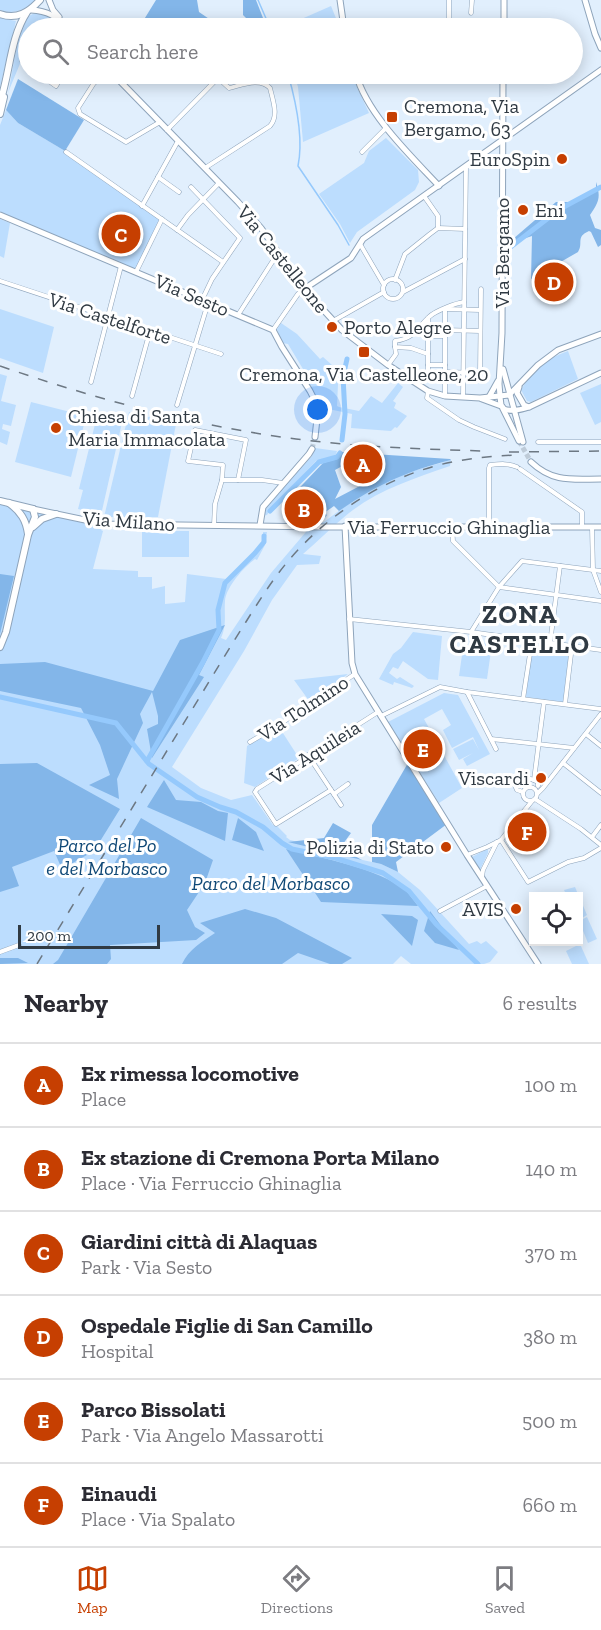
<!DOCTYPE html>
<meta charset="utf-8">
<style>
:root{--surface:#fff;--page:#f2f2f3;--text:#2b2b33;--muted:#7c7c81;--line:#e1e1e2;--accent:#c63f01}
body{margin:0;font-family:"Zilla Slab",serif;background:var(--page);color:var(--text)}
.controls{position:absolute;right:18px;bottom:18px;display:grid;overflow:hidden;border-radius:0px;box-shadow:0 3px 15px #0003}
.controls button{width:54px;height:54px;display:grid;place-items:center;padding:0;border:0;border-bottom:2px solid var(--line);background:var(--surface);color:var(--text);font:30px sans-serif}
.scale{position:absolute;left:18px;bottom:15px;width:142px;box-sizing:border-box;padding-left:6px;border:3px solid #303a43;border-top:0;font-size:16px;line-height:21px;white-space:nowrap;color:#303a43;-webkit-text-stroke:4px #fff;paint-order:stroke}
.you{position:absolute;left:318px;top:410px;width:21px;height:21px;margin:-15px;border:4px solid #fff;border-radius:50%;background:#1a73e8;box-shadow:0 0 0 9px #1a73e833}
.badge{display:grid;place-items:center;width:39px;height:39px;border-radius:50%;background:var(--accent);color:#fff;font-size:20px;font-weight:700}
.pin{position:absolute;translate:-50% -50%;border:3px solid #fff;box-shadow:0 2px 6px #0006}
.list{margin:0;padding:0;list-style:none}
h2{display:flex;justify-content:space-between;align-items:center;height:78px;margin:0;padding:0 24px;font-size:26px}
h2 small{font-size:20px;font-weight:400;color:var(--muted)}
.list li{display:grid;grid-template-columns:39px 1fr auto;gap:18px;align-items:center;box-sizing:border-box;height:84px;padding:0 24px;border-top:2px solid var(--line)}
.list b{display:block;font-size:22px;white-space:nowrap}
.list p{margin:0;font-size:20px;white-space:nowrap;color:var(--muted)}
.list em{font-size:20px;font-style:normal;color:var(--muted)}
.icon{flex:none;width:33px;height:33px;fill:none;stroke:currentColor;stroke-width:2;stroke-linecap:round;stroke-linejoin:round}
.map{position:relative;flex:none;width:601px;height:964px;overflow:hidden}
.search{position:absolute;background:var(--surface);box-shadow:0 3px 15px #0003;left:18px;right:18px;top:18px;height:66px;display:flex;align-items:center;gap:15px;box-sizing:border-box;padding:0 21px;border-radius:33px;color:var(--muted);font-size:22px}
.sheet{height:582px;background:var(--surface)}
nav{display:flex;justify-content:space-around;align-items:center;box-sizing:border-box;height:84px;border-top:2px solid var(--line);background:var(--surface);font-size:16px;color:var(--muted)}
nav a{display:grid;justify-items:center;gap:3px}
nav .on{color:var(--accent)}
.map>svg:first-child{display:block}
.green{fill:#bcddfe}
.forest{fill:#83b6e9}
.water{fill:#95c9fc}
.lines{fill:none;stroke-linecap:round;stroke-linejoin:round}
.stream{stroke:#95c9fc;stroke-width:1.5}
.canal{stroke:#95c9fc;stroke-width:5}
.secondary-tunnel{stroke:#becbd8;stroke-width:5;stroke-dasharray:5 2.5;stroke-linecap:butt}
.street-casing{stroke:#8ea4bb;stroke-width:5}
.secondary-casing{stroke:#8ea4bb;stroke-width:7}
.primary-casing{stroke:#8ea4bb;stroke-width:8}
.street{stroke:#fff;stroke-width:4}
.secondary{stroke:#fff;stroke-width:5}
.primary{stroke:#fff;stroke-width:6}
.rail{stroke:#6d7883;stroke-width:1.5;stroke-dasharray:10 10;stroke-linecap:butt}
.poi-dot{fill:#c63f01;stroke:#fff;stroke-width:2}
.labels{text-anchor:middle;dominant-baseline:central;stroke-width:6;stroke-linejoin:round;paint-order:stroke}
.poi-label{font-size:20px;fill:#303a43;stroke:#fff;text-anchor:start}
.street-label{font-size:20px;fill:#303a43;stroke:#fff}
.park-label{font-size:20px;font-style:italic;fill:#0f4876;stroke:#fff}
.district-label{font-size:26px;font-weight:bold;letter-spacing:1.5px;fill:#303a43;stroke:#fff}
</style>
<div class="map">
<svg width="601" height="964" viewBox="0 0 601 964">
<rect width="100%" height="100%" fill="#e1effd"/>
<g class="green">
<path d="M0 0H35C25 10 14 15 0 10Z"/>
<polygon points="331,6 340,28 281,28"/>
<path d="M37 13 52 17 36 21 31 28H28C28 52 15 73 8 94 12 76 17 34 26 20 29 15 32 14 37 13Z"/>
<polygon points="0,18 16,21 0,87"/>
<polygon points="294,74 351,74 369,113 303,142 298,87"/>
<polygon points="6,110 18,123 65,151 161,220 136,271 78,249 0,212 0,125"/>
<polygon points="386,138 418,170 419,182 415,190 357,232 350,243 340,224 319,194 364,163 369,151"/>
<polygon points="0,219 10,223 4,258 0,256"/>
<polygon points="0,309 54,327 43,373 0,358"/>
<polygon points="281,323 297,334 320,359 323,357 341,373 341,384 338,384 337,406 339,407 359,411 371,396 382,403 398,383 403,387 393,401 396,403 394,408 407,416 397,428 395,427 391,431 351,428 352,414 319,407 313,391 302,373 303,369 288,344 282,343 277,329"/>
<path d="M568 351 578 379 531 402 527 401 521 390C531 371 547 358 568 351Z"/>
<polygon points="0,374 7,376 1,401 16,405 11,426 3,424 2,429 10,432 7,445 0,442"/>
<polygon points="601,384 601,422 595,425 580,393"/>
<polygon points="31,402 86,416 71,477 15,462"/>
<polygon points="98,412 123,418 101,515 78,509 83,490 79,489"/>
<polygon points="129,412 176,424 158,517 104,517"/>
<polygon points="315,448 337,451 335,456 316,461 272,507 267,515 262,516 265,507 312,456"/>
<path d="M451 460 450 466C415 478 378 490 349 513 333 526 318 541 303 554L321 556 319 564 297 565 272 600 244 651 172 767 201 788 231 800 252 795 273 825 277 826 287 836 286 837 290 840 341 852 358 859 381 864 398 872 420 890 469 944 477 941 481 944 486 941 498 952 490 962 484 964H411L401 956 393 964H0V502L104 524 101 530 103 531 93 569 138 571V577H152V589L165 586V604L185 602 187 574 226 579 232 576 263 543V532H267L265 545 257 560 255 559C244 567 226 587 225 601 224 615 227 624 221 638L226 640 271 573 311 526 324 522 352 501 386 481 413 471Z"/>
<rect x="142" y="531" width="47" height="26"/>
<polygon points="413,632 442,636 438,680 428,679 403,661 398,669 393,667 389,673 397,679 400,677 414,686 412,688 394,682 393,685 379,679 393,654 401,648"/>
<polygon points="479,642 492,644 487,679 459,676 463,648 478,650"/>
<polygon points="533,642 570,647 563,702 526,697"/>
<polygon points="348,674 310,702 294,680"/>
<polygon points="444,693 458,695 490,754 467,766 463,759 473,753 459,760 453,749 473,739 479,750 473,737 452,748 443,730 451,725 442,709 424,719 462,788 439,803 388,722"/>
<polygon points="279,727 299,758 255,787 244,783 247,746"/>
<polygon points="487,849 488,850 488,853 480,870 472,857"/>
<polygon points="575,887 587,915 579,920 578,897 567,896 564,890"/>
<polygon points="587,917 597,939 588,943 579,921"/>
<polygon points="580,944 589,964 572,964 566,951"/>
</g>
<g class="forest">
<polygon points="156,0 197,0 199,12 218,25 216,28 124,28 128,21 140,26"/>
<polygon points="243,0 256,0 263,18 247,19 243,15"/>
<polygon points="18,79 84,120 65,151 18,123 6,110"/>
<path d="M596 182C601 197 599 202 590 215L595 228 601 230V245L598 247 591 232 589 231C575 237 584 243 578 252L531 279 532 236 514 242 513 239 556 202H570L596 189Z"/>
<path d="M342 452 354 453 357 458 335 470 341 487 335 499 377 477 373 454 450 459 451 460C407 471 376 485 339 511L334 506 324 513 327 515 322 521 315 522 313 520V518L321 510 313 501 317 494 314 489 300 493 291 501 284 504 323 463 337 459Z"/>
<polygon points="0,574 14,576 0,634"/>
<polygon points="225,625 199,675 204,677 152,758 147,729 158,724 158,716 152,692 140,714 143,723 117,779 119,799 89,785 110,775 100,745 81,708 0,691 0,664 45,662 153,691 180,640"/>
<polygon points="37,763 120,809 94,851 62,869 54,851 12,867 19,886 0,892 0,764"/>
<polygon points="408,763 447,824 396,862 398,872 381,864 372,862 372,825"/>
<polygon points="164,780 176,800 201,802 218,811 228,813 225,841 147,807"/>
<polygon points="141,818 213,860 205,883 187,910 195,927 205,933 196,940 110,945 111,959 107,964 53,964 58,960"/>
<polygon points="238,818 256,832 264,851 232,840"/>
<polygon points="333,823 351,833 340,848 362,860 288,842 324,838"/>
<path d="M286 849C323 859 377 867 406 891 410 895 414 901 418 906L321 902Z"/>
<path d="M245 909 276 918 352 958 342 964H330L298 953 282 964H182C189 949 202 942 215 933L200 923Z"/>
<polygon points="430,911 459,950 435,943 424,931"/>
<polygon points="381,914 412,916 418,920 412,946"/>
<polygon points="0,958 18,958 28,963 0,964"/>
</g>
<polygon class="water" points="333,881 341,881 348,886 348,889 328,890 325,887 328,882"/>
<g class="lines">
<g class="stream">
<polyline points="258,0 268,23 274,28"/>
<path d="M288 74C296 102 304 137 298 166L338 225 349 245"/>
</g>
<g class="canal">
<polyline points="508,249 560,209 601,187"/>
<polyline points="342,440 345,414 343,377 347,359"/>
<polyline points="270,511 319,462 337,457 340,453"/>
<polyline points="0,697 116,723 149,764 197,797 220,807 236,812 263,827 282,843 292,849 335,858 383,873 409,891 436,924 478,964"/>
<polyline points="147,761 203,662 219,630 218,610 225,583 255,553 264,542 264,536"/>
</g>
<g class="secondary-tunnel">
<polyline points="519,441 531,462"/>
<polyline points="312,449 315,437"/>
</g>
<defs>
<g id="street">
<polyline points="471,13 472,0"/>
<polyline points="39,28 42,23"/>
<polyline points="449,28 449,0"/>
<polyline points="28,49 22,61 28,66"/>
<polyline points="39,74 56,86 63,74"/>
<polyline points="107,74 94,83 78,108 80,114 126,142 160,122"/>
<path d="M167 130 218 78 229 88C242 85 260 77 270 88 273 101 279 116 270 126L205 168"/>
<polyline points="66,152 223,262"/>
<polyline points="362,152 386,128"/>
<polyline points="158,177 179,192"/>
<polyline points="191,187 240,238 212,279 202,300"/>
<polyline points="424,196 438,216 438,228"/>
<polyline points="142,206 178,141"/>
<polyline points="177,230 188,215 219,183"/>
<polyline points="360,244 384,285"/>
<polyline points="136,272 162,219"/>
<circle cx="393" cy="289" r="10"/>
<polyline points="395,280 405,254 430,234 438,228 465,229"/>
<polyline points="0,281 221,354"/>
<polyline points="403,292 465,259"/>
<polyline points="446,309 480,310"/>
<polyline points="238,315 278,253"/>
<polyline points="428,318 428,375"/>
<polyline points="333,321 384,292"/>
<polyline points="273,330 298,294 304,289"/>
<polyline points="445,330 480,331"/>
<polyline points="428,336 445,336"/>
<path d="M428 354 411 348 395 347V341C415 338 416 329 429 317 435 311 456 303 464 302"/>
<polyline points="388,365 396,354 395,347"/>
<polyline points="428,365 445,365"/>
<polyline points="445,372 480,373 481,289"/>
<polyline points="91,382 121,266"/>
<polyline points="428,391 427,398 459,420 474,427 505,439"/>
<polyline points="132,396 150,331"/>
<polyline points="445,396 445,309"/>
<polyline points="463,397 466,167"/>
<polyline points="177,405 208,303"/>
<polyline points="538,442 601,442"/>
<polyline points="520,469 582,512 582,527"/>
<polyline points="222,480 262,480 283,483"/>
<polyline points="214,525 215,504 222,480 223,465 188,461 195,430 246,440 238,480"/>
<polyline points="452,527 453,541 499,587 601,601"/>
<path d="M489 527V468L490 465C500 464 508 463 517 467"/>
<polyline points="592,527 593,570 601,592"/>
<polyline points="349,619 471,632 601,650"/>
<polyline points="471,632 499,587 522,561 601,571"/>
<polyline points="550,643 560,566"/>
<polyline points="467,692 496,749"/>
<polyline points="523,699 532,641"/>
<polyline points="565,704 572,646"/>
<polyline points="381,716 440,687 467,692 601,709"/>
<polyline points="586,734 601,746"/>
<polyline points="491,739 574,748"/>
<polyline points="250,742 277,726 355,674"/>
<polyline points="308,755 341,805"/>
<polyline points="563,763 601,793"/>
<polyline points="534,780 544,702"/>
<circle cx="530" cy="794" r="7"/>
<polyline points="331,790 276,824 255,792 257,789 378,712"/>
<polyline points="523,792 517,790 513,781 514,778 531,779 538,782 538,786"/>
<polyline points="538,793 543,788 601,714"/>
<polyline points="334,794 348,784"/>
<polyline points="535,799 581,829 601,845"/>
<polyline points="592,837 601,825"/>
<polyline points="501,840 528,882 568,862 584,858 601,848"/>
<polyline points="467,855 487,847 501,840 532,801"/>
<polyline points="482,877 483,870 497,842"/>
<polyline points="440,911 487,886"/>
<polyline points="0,952 19,945"/>
</g>
<g id="secondary">
<polyline points="49,0 53,10 59,17"/>
<polyline points="340,0 344,28"/>
<polyline points="585,0 595,34 601,48"/>
<path d="M31 10C48 11 56 16 67 28"/>
<polyline points="504,28 504,0"/>
<polyline points="113,74 238,202 261,228 304,289 342,330 388,365 428,391 445,396 480,398 509,395"/>
<path d="M356 74C367 114 410 155 439 186"/>
<polyline points="0,215 273,330 282,347 310,391 316,403 317,419 315,437"/>
<polyline points="304,289 351,258 363,239 601,70"/>
<polyline points="503,369 523,442"/>
<polyline points="519,387 517,393 524,405 529,407"/>
<polyline points="509,395 538,365 558,350 601,334"/>
<polyline points="500,396 499,384 502,333 503,74"/>
<polyline points="489,397 498,381"/>
<path d="M500 397 501 405 504 409C512 412 520 410 529 407L601 373"/>
<polyline points="482,399 501,406"/>
<polyline points="503,409 519,441"/>
<path d="M531 462C553 483 573 479 601 479"/>
<polyline points="33,509 104,524 323,527 601,527"/>
<polyline points="260,525 263,507 309,454 312,449"/>
<polyline points="345,526 352,663 355,674 467,855 538,964"/>
</g>
<g id="primary">
<path d="M0 14C17 20 29 12 40 0"/>
<path d="M0 102C10 73 10 38 27 12"/>
<polyline points="0,114 4,97"/>
<polyline points="0,501 33,509"/>
<path d="M9 503C21 512 26 520 28 534"/>
<polyline points="33,527 42,519 56,514"/>
<polyline points="0,647 6,632 28,535 35,517 33,509"/>
</g>
</defs>
<use href="#street" class="street-casing"/>
<use href="#secondary" class="secondary-casing"/>
<use href="#primary" class="primary-casing"/>
<use href="#street" class="street"/>
<use href="#secondary" class="secondary"/>
<use href="#primary" class="primary"/>
<g class="rail">
<path d="M0 366C96 399 195 426 296 439 358 447 420 449 482 451"/>
<polyline points="509,452 601,451"/>
<path d="M37 964 232 644C250 616 267 586 289 560 330 512 386 477 447 463 470 458 493 456 516 455"/>
</g>
</g>
<g class="poi-dot">
<rect x="386" y="111" width="12" height="12" rx="3"/>
<circle cx="562" cy="159" r="6"/>
<circle cx="523" cy="210" r="6"/>
<circle cx="332" cy="327" r="6"/>
<rect x="358" y="346" width="12" height="12" rx="3"/>
<circle cx="56" cy="428" r="6"/>
<circle cx="541" cy="778" r="6"/>
<circle cx="446" cy="847" r="6"/>
<circle cx="516" cy="909" r="6"/>
</g>
<g class="labels">
<g class="poi-label">
<text x="404" y="106">Cremona, Via<tspan x="404" dy="23">Bergamo, 63</tspan></text>
<text x="550" y="159" text-anchor="end">EuroSpin</text>
<text x="535" y="210">Eni</text>
<text x="344" y="327">Porto Alegre</text>
<text x="364" y="374" text-anchor="middle">Cremona, Via Castelleone, 20</text>
<text x="68" y="416">Chiesa di Santa<tspan x="68" dy="23">Maria Immacolata</tspan></text>
<text x="529" y="778" text-anchor="end">Viscardi</text>
<text x="434" y="847" text-anchor="end">Polizia di Stato</text>
<text x="504" y="909" text-anchor="end">AVIS</text>
</g>
<g class="street-label">
<text transform="translate(502 253) rotate(-90)">Via Bergamo</text>
<text transform="translate(283 259) rotate(51)">Via Castelleone</text>
<text transform="translate(192 295) rotate(23)">Via Sesto</text>
<text transform="translate(110 318) rotate(18)">Via Castelforte</text>
<text transform="translate(129 521) rotate(4)">Via Milano</text>
<text x="449" y="527">Via Ferruccio Ghinaglia</text>
<text transform="translate(303 708) rotate(-33)">Via Tolmino</text>
<text transform="translate(315 752) rotate(-32)">Via Aquileia</text>
</g>
<g class="park-label">
<text x="107" y="845">Parco del Po<tspan x="107" dy="23">e del Morbasco</tspan></text>
<text x="271" y="883">Parco del Morbasco</text>
</g>
<g class="district-label">
<text x="520" y="614">ZONA<tspan x="520" dy="30">CASTELLO</tspan></text>
</g>
</g>
</svg>
<div class="controls">
<button><svg class="icon" aria-label="locate" viewBox="0 0 24 24"><circle cx="12" cy="12" r="6"/><path d="M12 2v4M12 18v4M2 12h4M18 12h4"/></svg></button>
</div>
<div class="scale">200 m</div>
<div class="you"></div>
<div class="pin badge" style="left:363px;top:464px">A</div>
<div class="pin badge" style="left:304px;top:509px">B</div>
<div class="pin badge" style="left:121px;top:234px">C</div>
<div class="pin badge" style="left:554px;top:282px">D</div>
<div class="pin badge" style="left:423px;top:749px">E</div>
<div class="pin badge" style="left:527px;top:832px">F</div>
<div class="search"><svg class="icon" aria-label="search" viewBox="0 0 24 24"><circle cx="10" cy="10" r="6"/><path d="M15 15l6 6"/></svg>Search here</div>
</div>
<section class="sheet">
<h2>Nearby<small>6 results</small></h2>
<ul class="list">
<li><span class="badge">A</span><div><b>Ex rimessa locomotive</b><p>Place</p></div><em>100 m</em></li>
<li><span class="badge">B</span><div><b>Ex stazione di Cremona Porta Milano</b><p>Place · Via Ferruccio Ghinaglia</p></div><em>140 m</em></li>
<li><span class="badge">C</span><div><b>Giardini città di Alaquas</b><p>Park · Via Sesto</p></div><em>370 m</em></li>
<li><span class="badge">D</span><div><b>Ospedale Figlie di San Camillo</b><p>Hospital</p></div><em>380 m</em></li>
<li><span class="badge">E</span><div><b>Parco Bissolati</b><p>Park · Via Angelo Massarotti</p></div><em>500 m</em></li>
<li><span class="badge">F</span><div><b>Einaudi</b><p>Place · Via Spalato</p></div><em>660 m</em></li>
</ul>
</section>
<nav>
<a class="on"><svg class="icon" aria-label="map" viewBox="0 0 24 24"><path d="M3 6l6-2 6 2 6-2v14l-6 2-6-2-6 2zM9 4v14M15 6v14"/></svg>Map</a>
<a><svg class="icon" aria-label="directions" viewBox="0 0 24 24"><path d="M12 3l9 9-9 9-9-9zM9 14v-3h6M13 9l2 2-2 2"/></svg>Directions</a>
<a><svg class="icon" aria-label="saved" viewBox="0 0 24 24"><path d="M7 4h10v16l-5-4-5 4z"/></svg>Saved</a>
</nav>
